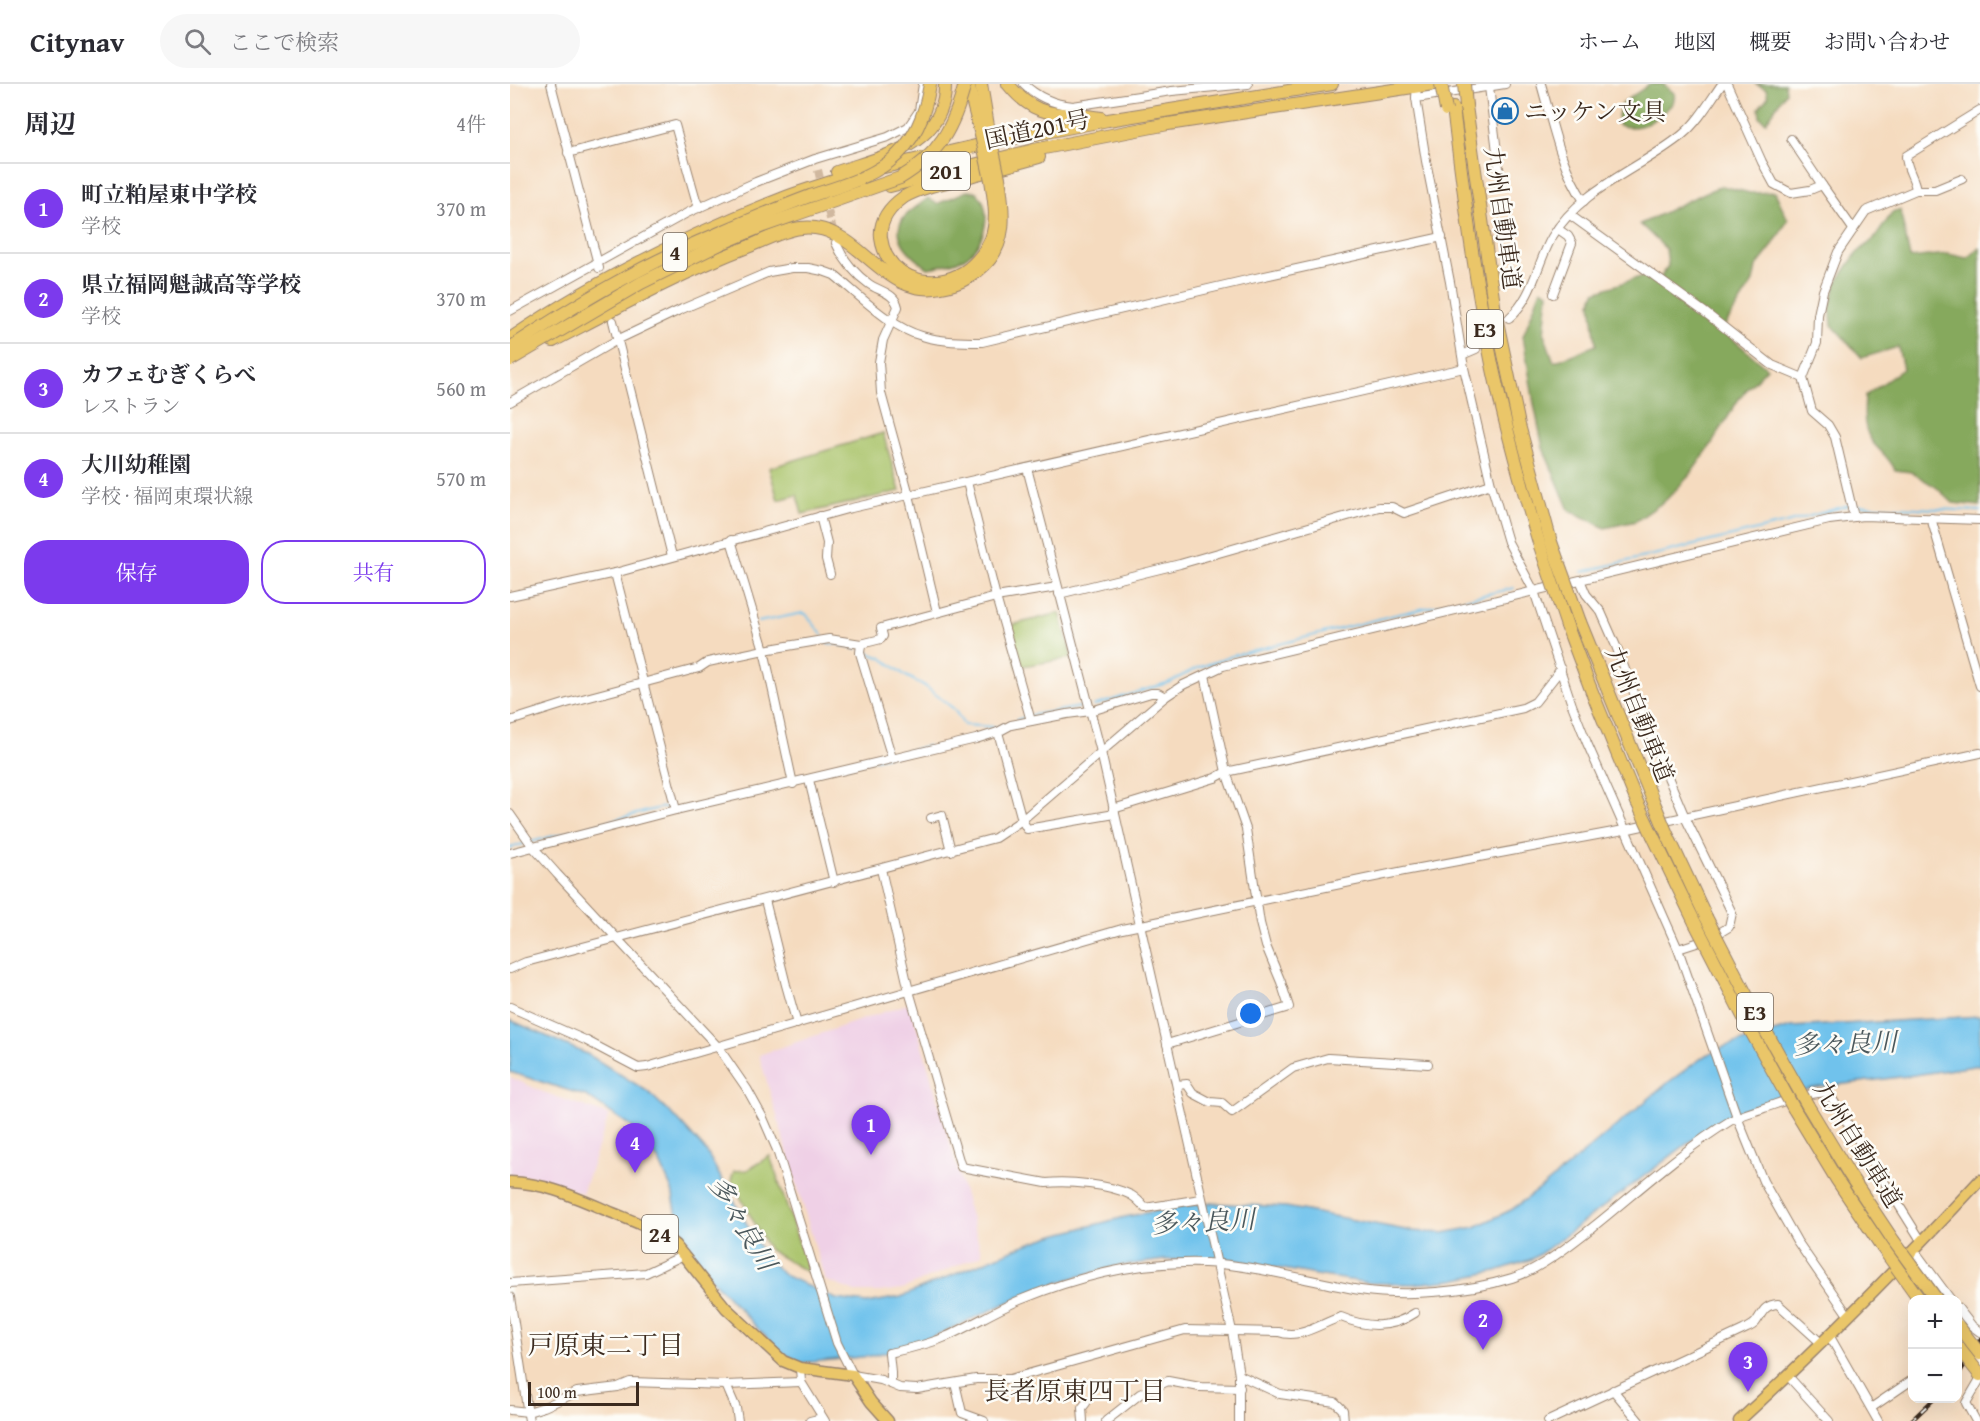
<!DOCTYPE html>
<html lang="ja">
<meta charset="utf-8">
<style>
:root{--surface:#fff;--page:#f7f7f7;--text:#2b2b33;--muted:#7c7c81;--line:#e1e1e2;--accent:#7c3aed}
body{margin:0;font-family:"Gentium Book Plus","Noto Serif JP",serif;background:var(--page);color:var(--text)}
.controls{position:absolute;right:18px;bottom:18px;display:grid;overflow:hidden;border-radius:12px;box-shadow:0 6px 24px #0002}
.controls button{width:54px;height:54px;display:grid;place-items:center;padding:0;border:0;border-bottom:2px solid var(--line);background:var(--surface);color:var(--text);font:30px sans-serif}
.scale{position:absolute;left:18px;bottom:15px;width:111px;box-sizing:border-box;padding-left:6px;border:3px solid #3b2a1e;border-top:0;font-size:16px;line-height:21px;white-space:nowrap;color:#3b2a1e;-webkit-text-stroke:4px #fdfcf7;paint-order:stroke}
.you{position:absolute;left:741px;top:930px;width:21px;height:21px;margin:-15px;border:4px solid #fff;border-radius:50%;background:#1a73e8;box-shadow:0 0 0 9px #1a73e833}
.badge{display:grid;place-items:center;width:39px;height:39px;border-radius:50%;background:var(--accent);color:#fff;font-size:20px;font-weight:700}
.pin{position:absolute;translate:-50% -50px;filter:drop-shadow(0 2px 3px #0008)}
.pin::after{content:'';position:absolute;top:32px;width:21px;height:18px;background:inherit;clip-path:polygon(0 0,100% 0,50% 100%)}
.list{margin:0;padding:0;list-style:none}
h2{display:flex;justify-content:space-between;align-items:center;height:78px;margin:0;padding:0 24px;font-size:26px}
h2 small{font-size:20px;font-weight:400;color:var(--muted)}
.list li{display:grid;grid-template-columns:39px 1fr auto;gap:18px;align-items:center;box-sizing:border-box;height:90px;padding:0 24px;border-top:2px solid var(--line)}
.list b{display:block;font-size:22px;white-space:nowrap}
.list p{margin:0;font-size:20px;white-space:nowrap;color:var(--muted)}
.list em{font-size:20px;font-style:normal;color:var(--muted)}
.actions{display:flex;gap:12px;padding:18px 24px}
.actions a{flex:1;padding:14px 0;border:2px solid var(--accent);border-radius:24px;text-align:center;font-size:21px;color:var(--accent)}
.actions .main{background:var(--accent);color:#fff}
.icon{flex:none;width:33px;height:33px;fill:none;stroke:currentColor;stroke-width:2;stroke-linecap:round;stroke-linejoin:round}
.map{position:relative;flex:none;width:1470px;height:1337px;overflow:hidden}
header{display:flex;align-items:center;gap:36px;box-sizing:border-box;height:84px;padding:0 30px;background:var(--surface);border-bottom:2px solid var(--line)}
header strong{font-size:28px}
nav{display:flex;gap:33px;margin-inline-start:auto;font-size:21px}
.search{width:420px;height:54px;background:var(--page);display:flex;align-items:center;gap:15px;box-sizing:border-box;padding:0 21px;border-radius:33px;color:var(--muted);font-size:22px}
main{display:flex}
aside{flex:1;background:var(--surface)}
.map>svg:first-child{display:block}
.built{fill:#efd0e6}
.green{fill:#a9c369;stroke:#727644;stroke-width:1.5}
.forest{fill:#86a95d;stroke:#606a3e;stroke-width:1.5}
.water{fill:#70c2ec;stroke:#567685;stroke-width:1.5}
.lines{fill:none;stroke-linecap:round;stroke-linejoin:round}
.stream{stroke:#70c2ec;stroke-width:2}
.minor-tunnel{stroke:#d0b89f;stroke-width:8;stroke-dasharray:8 4;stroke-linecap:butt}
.minor-casing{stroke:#98826e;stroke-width:10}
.major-casing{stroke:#98826e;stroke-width:13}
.highway-casing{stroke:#98826e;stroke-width:14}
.minor{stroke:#fff;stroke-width:8}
.major{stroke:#eac669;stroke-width:10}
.highway{stroke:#eac669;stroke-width:12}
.rail-casing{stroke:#3b2a1e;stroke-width:4.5}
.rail{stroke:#fdfcf7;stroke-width:2;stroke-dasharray:7;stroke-linecap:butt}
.highway-bridge-casing{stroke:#98826e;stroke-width:14;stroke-linecap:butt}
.highway-bridge{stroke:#eac669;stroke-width:12}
.labels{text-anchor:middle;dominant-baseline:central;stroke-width:5;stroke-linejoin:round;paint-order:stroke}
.shield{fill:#fdfcf7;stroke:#75695f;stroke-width:1.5}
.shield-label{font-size:22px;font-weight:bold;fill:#3b2a1e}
.poi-label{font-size:24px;fill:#3b2a1e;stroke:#fdfcf7;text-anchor:start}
.street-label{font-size:24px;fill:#3b2a1e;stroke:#fdfcf7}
.water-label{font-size:26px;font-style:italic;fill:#4b585c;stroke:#fdfcf7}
.neighbourhood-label{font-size:26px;fill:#3b2a1e;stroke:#fdfcf7}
</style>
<header>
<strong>Citynav</strong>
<div class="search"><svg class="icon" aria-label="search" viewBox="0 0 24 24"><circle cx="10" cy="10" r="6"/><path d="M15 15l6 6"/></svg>ここで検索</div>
<nav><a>ホーム</a><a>地図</a><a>概要</a><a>お問い合わせ</a></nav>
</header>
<main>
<aside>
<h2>周辺<small>4件</small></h2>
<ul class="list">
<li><span class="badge">1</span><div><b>町立粕屋東中学校</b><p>学校</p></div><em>370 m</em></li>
<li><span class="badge">2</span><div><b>県立福岡魁誠高等学校</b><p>学校</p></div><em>370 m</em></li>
<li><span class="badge">3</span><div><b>カフェむぎくらべ</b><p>レストラン</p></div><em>560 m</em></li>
<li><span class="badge">4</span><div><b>大川幼稚園</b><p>学校 · 福岡東環状線</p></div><em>570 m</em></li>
</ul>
<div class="actions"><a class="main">保存</a><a>共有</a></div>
</aside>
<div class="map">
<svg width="1470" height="1337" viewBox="0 0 1470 1337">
<rect width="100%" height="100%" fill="#fdfcf7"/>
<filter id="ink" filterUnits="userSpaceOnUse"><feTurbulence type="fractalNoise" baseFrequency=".0167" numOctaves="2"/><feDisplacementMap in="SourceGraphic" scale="12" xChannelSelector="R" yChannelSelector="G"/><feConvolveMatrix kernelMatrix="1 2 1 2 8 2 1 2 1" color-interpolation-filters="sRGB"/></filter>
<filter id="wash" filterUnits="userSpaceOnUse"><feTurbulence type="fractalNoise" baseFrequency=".008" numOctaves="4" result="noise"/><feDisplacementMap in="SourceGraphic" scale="24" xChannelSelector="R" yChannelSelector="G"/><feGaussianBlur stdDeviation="1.35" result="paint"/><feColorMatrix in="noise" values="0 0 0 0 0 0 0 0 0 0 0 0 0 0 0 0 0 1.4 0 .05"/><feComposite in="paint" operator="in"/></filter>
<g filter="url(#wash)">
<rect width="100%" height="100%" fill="#f5dbbf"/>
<g class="built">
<polygon points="400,919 472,1171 392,1205 369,1208 345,1208 315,1196 249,971"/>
<polygon points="0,993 33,1008 99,1031 72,1109 23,1092 0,1091"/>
</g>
<g class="green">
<polygon points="373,349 390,407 292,430 287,411 268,416 259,384"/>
<polygon points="550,529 562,574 507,583 498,542"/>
<polygon points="260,1072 299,1189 259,1166 221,1096 224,1087 237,1086"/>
</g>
<g class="forest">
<path d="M1139 0H1153L1165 10 1163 19C1147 36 1131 48 1108 41 1106 13 1123 15 1139 0Z"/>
<polygon points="1245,0 1275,0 1276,8 1256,38 1250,33 1249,24 1258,13 1256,5"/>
<path d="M1212 102 1240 109 1265 108 1278 136 1261 164 1246 183 1243 198 1212 246 1257 284 1230 313 1201 361 1179 392 1156 416 1126 437 1095 444 1059 426 1033 364 1024 320 1013 252 1031 205 1038 209 1034 250 1044 278 1086 261 1081 219 1085 208 1133 192 1149 196 1158 182 1156 165 1130 140C1158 128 1183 112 1212 102Z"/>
<path d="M457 107 467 108C469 112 473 116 474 120 480 139 471 164 454 174 442 180 430 182 418 184 404 174 381 156 392 136 397 128 411 120 418 114L427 120Z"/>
<path d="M1390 126 1400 174 1438 170 1457 174 1470 164V422L1443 419 1426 403 1401 388 1385 386C1380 375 1372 369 1364 360 1352 346 1354 329 1355 312L1393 285 1388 263 1352 274 1322 241 1320 223 1326 199 1346 170 1365 154 1382 129Z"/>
</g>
<polygon class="water" points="1470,932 1470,981 1398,992 1303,1004 1268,1013 1236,1025 1198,1044 1036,1166 1022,1175 986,1187 943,1196 903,1200 860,1199 812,1192 718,1175 655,1176 608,1182 559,1195 512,1212 414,1257 361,1272 292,1279 274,1270 251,1248 194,1187 169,1142 162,1106 149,1077 122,1043 76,1012 0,988 0,936 79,971 137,1007 169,1037 196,1067 252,1167 272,1190 326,1215 357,1219 391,1213 512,1162 541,1152 615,1133 670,1122 700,1119 776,1123 901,1147 933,1149 965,1143 1001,1126 1034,1102 1160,997 1196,971 1216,962 1281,943"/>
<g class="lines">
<g class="stream">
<polyline points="1344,421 1470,427"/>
<polyline points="1072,488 1276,439 1339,421"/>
<polyline points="248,538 293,529 296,530 313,552"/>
<polyline points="316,557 318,560 327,560 347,565"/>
<polyline points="353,567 372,574 396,592 415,602 444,625 454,641 485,643"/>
<polyline points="583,622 660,598 687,584 722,572 880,532 1004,504"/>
<polyline points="506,636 522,631 577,622"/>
<polyline points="479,647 493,641"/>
<polyline points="336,682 418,662"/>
<polyline points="21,758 149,724 161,723"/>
<polyline points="0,764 16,759"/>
</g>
</g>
</g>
<g filter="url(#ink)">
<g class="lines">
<g class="minor-tunnel">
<polyline points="308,86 312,103"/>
<polyline points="315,116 325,153"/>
</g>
<defs>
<g id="minor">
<polyline points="41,0 89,184"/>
<path d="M514 0C528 14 544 20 563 22L662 7 738 0"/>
<polyline points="907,0 906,14 916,77 940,198 954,284 981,400 998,458 1024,507 1062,621 1077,659 1168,865 1227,1033 1253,1097 1287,1157 1338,1231"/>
<path d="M1031 0C1043 41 1050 81 1074 117"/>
<polyline points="1217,0 1252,78 1264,100 1281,109 1300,106 1312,101 1343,145"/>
<polyline points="979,3 990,92"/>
<polyline points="906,14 995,0"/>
<polyline points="1281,55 1312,101"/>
<polyline points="58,69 165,41 186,116 190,124"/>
<polyline points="1406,106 1425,106 1452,95"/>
<polyline points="1060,131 1193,227 1262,281 1293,294"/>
<path d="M326 159C333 175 345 190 359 200 369 207 385 209 388 223L373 256 369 278 371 309 399 411 427 528"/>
<polyline points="1043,210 1062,159 1058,152 1048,145"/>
<polyline points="0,227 177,129 246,98 305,75 378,53 398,43 409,27 413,0"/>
<path d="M999 234C1023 214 1027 179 1042 153 1071 104 1130 85 1172 51 1188 38 1200 17 1212 0"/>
<polyline points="103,237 162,472"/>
<polyline points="952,271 966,265"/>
<path d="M0 318 107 256 172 225 259 188 282 184H298L313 187 324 191C349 211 381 244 412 252 432 258 452 258 472 258L741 195 932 153"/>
<polyline points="517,384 591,668 722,1247 729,1291 729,1337"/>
<polyline points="457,398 486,513 521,637"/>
<polyline points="310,432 317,459 316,475 320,490"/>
<path d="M1344 433 1325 353 1318 341 1302 327 1293 294 1307 259 1308 231 1313 207 1328 168 1356 127 1406 106C1405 94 1396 85 1396 72L1470 26"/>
<polyline points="1421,434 1470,602"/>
<polyline points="221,456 254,566 283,700"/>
<polyline points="105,489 166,726"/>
<polyline points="1071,498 1076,510 1091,528 1106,562 1139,648 1174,731 1222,829 1219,843 1199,855 1168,865"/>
<polyline points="549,510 670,480 869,423 882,423 894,429 981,400"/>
<polyline points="0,512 105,489 337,425 954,284"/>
<polyline points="351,560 350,569 382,674"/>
<polyline points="0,637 57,619 189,584 198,578 254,566 319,555 351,560 371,555 373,552 371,544 486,513 547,503"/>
<polyline points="488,648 512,736 517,745 605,730"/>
<polyline points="299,696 324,798"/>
<polyline points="603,725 705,694 716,688 1013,624 1025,618 1051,585"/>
<path d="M0 730 23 763 47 790 208 963 237 1005 253 1034 267 1066 327 1259 343 1291 371 1296 390 1304 407 1305 466 1295H500L675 1246 769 1248C790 1256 811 1239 831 1233 857 1244 881 1245 905 1229"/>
<polyline points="421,734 432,731 441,767"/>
<polyline points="0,769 166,726 466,655 488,648 501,641 557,630 581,627 641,609 648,609 655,613"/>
<path d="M371 785 399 907 451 1083 536 1099C560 1097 599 1100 621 1111 626 1114 631 1119 635 1124L691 1115"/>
<polyline points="255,816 276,901 287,940"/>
<polyline points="0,885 16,878 485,754 512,736 655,613 673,601 713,582 1319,436 1353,432 1470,436"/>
<polyline points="0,923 75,956 128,984 137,983 612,845 894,787 1114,746 1470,669"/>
<polyline points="657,960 779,923 771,898 756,862 750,839 736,745 716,688 695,591"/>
<polyline points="667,1001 677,1000 683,1009 700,1018 712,1019 722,1028 783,984 818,974 918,980"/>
<polyline points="1404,1166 1441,1216"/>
<polyline points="0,1199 136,1189 174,1171"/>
<polyline points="0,1213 19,1337"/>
<polyline points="1448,1224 1462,1242 1470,1248"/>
<polyline points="1319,1251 1368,1337"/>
<polyline points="290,1284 291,1298 315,1337"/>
<polyline points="729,1291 770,1310 825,1318 833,1326 834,1337"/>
<polyline points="1278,1292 1319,1337"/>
<polyline points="445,1299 452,1329 474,1337"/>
<path d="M381 1300V1288L379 1269C397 1265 416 1261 433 1254 459 1243 484 1227 510 1216 561 1195 619 1180 674 1179 734 1177 791 1196 850 1206 896 1213 957 1208 1002 1194 1029 1186 1060 1161 1083 1143 1128 1107 1171 1067 1220 1037 1230 1031 1243 1028 1254 1024 1278 1016 1291 1010 1318 1008L1412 1158"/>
<polyline points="216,1301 226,1324 228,1337"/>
<polyline points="1103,1306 1129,1337"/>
<polyline points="1361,1324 1402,1296"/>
<polyline points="0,1326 18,1328 34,1323 67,1308 108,1303 120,1298 216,1301 291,1298"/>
<polyline points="300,1337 312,1334"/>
<polyline points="573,1337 572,1324 576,1319"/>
<polyline points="596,1337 630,1310 658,1297 690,1303 730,1304"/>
<path d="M1038 1337 1233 1246C1237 1244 1243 1242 1246 1238 1253 1228 1254 1221 1268 1220L1311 1259"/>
<polyline points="1466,1337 1456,1319 1470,1295"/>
</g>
<g id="major">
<path d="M0 1098C37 1099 69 1115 103 1129 125 1138 146 1145 165 1161L216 1224 273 1277 290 1284 343 1291 361 1318 378 1337"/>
<path d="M1229 1337C1313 1260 1393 1179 1470 1096"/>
</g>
<g id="highway">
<polyline points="458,0 471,51"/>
<polyline points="471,0 479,48"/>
<path d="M498 0C528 38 550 27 591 34"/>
<polyline points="956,22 985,228 1009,341 1041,458"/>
<path d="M943 24C954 112 965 199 983 285 996 345 1012 403 1030 462"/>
<polyline points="370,84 474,60 598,36 822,0"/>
<path d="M327 88C367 74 421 65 433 19 435 13 435 6 435 0"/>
<path d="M481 96C484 116 488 136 481 155 475 169 462 185 448 191 416 207 376 191 371 154 369 136 380 123 394 113 409 104 429 100 446 96 473 88 501 81 529 73"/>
<polyline points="380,102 524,66 658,40 923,0"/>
<path d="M0 255C83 198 176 152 271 115 297 105 325 97 353 88"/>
<path d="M39 255 43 257C108 223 172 188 240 162 256 155 274 146 291 144 349 137 370 216 432 203 447 200 457 196 469 186 499 163 494 127 489 94"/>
<polyline points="1070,538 1142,714"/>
<polyline points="1057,542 1080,603 1127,718"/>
<polyline points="1157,750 1196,833"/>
<polyline points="1143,752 1185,839"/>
<polyline points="1298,1022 1339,1090 1383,1156"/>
<polyline points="1284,1025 1327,1096 1372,1163"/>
</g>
</defs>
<use href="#minor" class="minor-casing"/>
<use href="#major" class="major-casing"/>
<use href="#highway" class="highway-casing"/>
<use href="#minor" class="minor"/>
<use href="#major" class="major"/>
<use href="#highway" class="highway"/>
<defs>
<g id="rail">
<polyline points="1448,1291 1470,1256"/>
<polyline points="1401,1337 1425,1314"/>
</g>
</defs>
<use href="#rail" class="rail-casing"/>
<use href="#rail" class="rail"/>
<defs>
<g id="highway-bridge">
<polyline points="931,0 936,26"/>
<polyline points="954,0 956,22"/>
<polyline points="479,48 489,94"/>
<polyline points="471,51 481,96"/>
<path d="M0 264C66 220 133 180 207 150 237 137 268 124 300 112 327 103 355 96 379 78 405 58 415 31 420 0"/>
<path d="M0 276 131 199 210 160 253 142 390 94C429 71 444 43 455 0"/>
<polyline points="1041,458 1070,538"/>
<polyline points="1030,462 1057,542"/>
<polyline points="1142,714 1157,750"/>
<polyline points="1127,718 1143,752"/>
<polyline points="1196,833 1250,937 1298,1022"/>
<polyline points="1185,839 1238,942 1284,1025"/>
<polyline points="1383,1156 1427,1216"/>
<polyline points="1372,1163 1410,1216"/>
<polyline points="1448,1242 1470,1270"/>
<polyline points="1448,1263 1470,1291"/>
</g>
</defs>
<use href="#highway-bridge" class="highway-bridge-casing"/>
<use href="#highway-bridge" class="highway-bridge"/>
</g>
</g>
<defs>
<symbol id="shop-ring" viewBox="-11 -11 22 22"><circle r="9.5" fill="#fdfcf7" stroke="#1f6fb2" stroke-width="1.5"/><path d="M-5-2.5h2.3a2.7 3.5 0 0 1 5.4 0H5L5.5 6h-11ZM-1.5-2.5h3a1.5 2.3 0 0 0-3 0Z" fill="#1f6fb2"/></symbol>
</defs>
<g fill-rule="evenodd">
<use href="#shop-ring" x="980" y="12" width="30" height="30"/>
</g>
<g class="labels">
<g class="shield">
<rect x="412" y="68" width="48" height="38" rx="4.5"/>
<rect x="153" y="149" width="24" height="38" rx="4.5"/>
<rect x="957" y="226" width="36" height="38" rx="4.5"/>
<rect x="1227" y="909" width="36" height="38" rx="4.5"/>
<rect x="132" y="1131" width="36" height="38" rx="4.5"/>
</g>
<g class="shield-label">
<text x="436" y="87">201</text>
<text x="165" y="168">4</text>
<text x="975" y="245">E3</text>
<text x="1245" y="928">E3</text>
<text x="150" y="1150">24</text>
</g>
<g class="poi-label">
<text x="1014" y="27">ニッケン文具</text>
</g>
<g class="street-label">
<text transform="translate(527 45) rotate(-12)">国道201号</text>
<text transform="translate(993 134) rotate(82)">九州自動車道</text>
<text transform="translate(1130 630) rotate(68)">九州自動車道</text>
<text transform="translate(1348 1060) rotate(58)">九州自動車道</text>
</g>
<g class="water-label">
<text transform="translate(1335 959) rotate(-2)">多々良川</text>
<text transform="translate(693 1137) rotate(-3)">多々良川</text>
<text transform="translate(233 1139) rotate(59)">多々良川</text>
</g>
<g class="neighbourhood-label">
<text x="96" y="1260">戸原東二丁目</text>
<text x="565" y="1306">長者原東四丁目</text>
</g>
</g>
</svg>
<div class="controls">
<button>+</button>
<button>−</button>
</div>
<div class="scale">100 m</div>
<div class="you"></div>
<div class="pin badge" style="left:361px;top:1071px">1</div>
<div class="pin badge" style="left:973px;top:1266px">2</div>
<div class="pin badge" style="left:1238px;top:1308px">3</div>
<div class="pin badge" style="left:125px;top:1089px">4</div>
</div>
</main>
